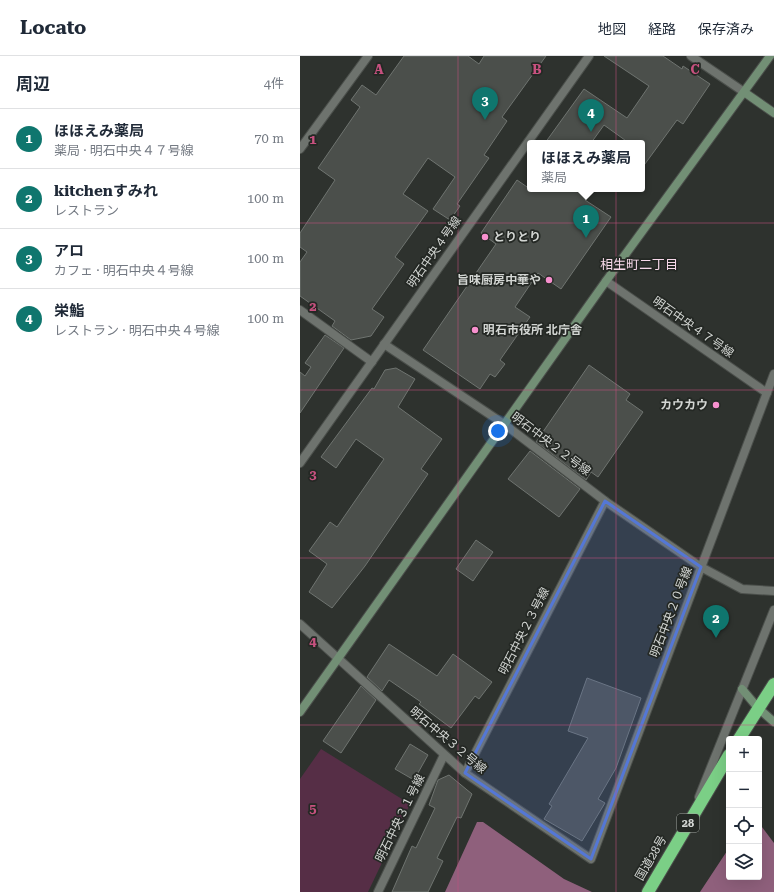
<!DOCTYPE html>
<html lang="ja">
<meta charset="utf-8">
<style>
:root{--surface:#fff;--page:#f2f2f3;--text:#1f2937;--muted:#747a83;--line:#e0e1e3;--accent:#0f766e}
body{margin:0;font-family:"Roboto Serif","Noto Sans JP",serif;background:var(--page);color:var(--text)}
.controls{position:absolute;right:12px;bottom:12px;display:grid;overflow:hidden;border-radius:4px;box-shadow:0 4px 16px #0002}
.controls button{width:36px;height:36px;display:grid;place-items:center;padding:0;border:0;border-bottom:1px solid var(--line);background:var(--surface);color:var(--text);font:20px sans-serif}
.you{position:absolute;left:198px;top:375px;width:14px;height:14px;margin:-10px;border:3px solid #fff;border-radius:50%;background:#1a73e8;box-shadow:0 0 0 6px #1a73e833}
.badge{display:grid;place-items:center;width:26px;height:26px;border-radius:50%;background:var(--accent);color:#fff;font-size:13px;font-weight:700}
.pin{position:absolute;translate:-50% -33px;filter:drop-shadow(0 1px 2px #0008)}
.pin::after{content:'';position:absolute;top:21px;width:14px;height:12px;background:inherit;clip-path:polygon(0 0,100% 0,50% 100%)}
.popup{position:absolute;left:227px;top:84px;width:118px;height:52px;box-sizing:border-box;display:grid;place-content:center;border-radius:4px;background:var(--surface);filter:drop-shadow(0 1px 3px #0005);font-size:13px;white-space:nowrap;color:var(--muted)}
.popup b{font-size:15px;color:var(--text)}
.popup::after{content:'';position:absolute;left:50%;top:100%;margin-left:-8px;border:8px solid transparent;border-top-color:var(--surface)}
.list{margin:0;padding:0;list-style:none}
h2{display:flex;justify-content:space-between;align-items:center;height:52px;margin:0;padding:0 16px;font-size:17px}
h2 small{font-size:13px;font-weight:400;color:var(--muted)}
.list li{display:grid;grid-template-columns:26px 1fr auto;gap:12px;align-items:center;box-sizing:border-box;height:60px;padding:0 16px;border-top:1px solid var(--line)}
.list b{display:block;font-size:15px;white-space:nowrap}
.list p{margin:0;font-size:13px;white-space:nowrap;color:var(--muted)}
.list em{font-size:13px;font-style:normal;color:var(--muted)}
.icon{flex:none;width:22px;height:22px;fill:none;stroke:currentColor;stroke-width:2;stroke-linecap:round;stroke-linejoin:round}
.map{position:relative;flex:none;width:474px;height:836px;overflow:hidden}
header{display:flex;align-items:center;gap:24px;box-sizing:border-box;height:56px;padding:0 20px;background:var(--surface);border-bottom:1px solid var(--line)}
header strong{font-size:19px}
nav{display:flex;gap:22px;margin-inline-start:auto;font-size:14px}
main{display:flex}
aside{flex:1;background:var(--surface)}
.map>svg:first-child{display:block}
.green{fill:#562e46}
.water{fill:#8f607c}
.building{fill:#4b4f4b;stroke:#6f7470}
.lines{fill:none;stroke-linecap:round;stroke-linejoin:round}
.street-casing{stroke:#4b4f4b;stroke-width:10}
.secondary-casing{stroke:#4b4f4b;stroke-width:10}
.highway-casing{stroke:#4b4f4b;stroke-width:14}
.street{stroke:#6e736e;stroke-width:8}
.secondary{stroke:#728f75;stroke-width:8}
.highway{stroke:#7bcf86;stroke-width:12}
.marked{fill:#5477d6;fill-opacity:0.2;stroke:#5477d6;stroke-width:3;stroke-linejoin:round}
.grid{fill:none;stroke:#c7517f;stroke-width:1;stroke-opacity:0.55}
.poi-dot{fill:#f790ce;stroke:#242824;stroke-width:1.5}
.labels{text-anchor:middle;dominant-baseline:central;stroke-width:3.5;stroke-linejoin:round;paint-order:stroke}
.shield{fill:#242824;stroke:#9ea29e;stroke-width:1}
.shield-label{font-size:11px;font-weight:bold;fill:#d3d6d3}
.poi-label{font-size:12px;font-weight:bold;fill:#d3d6d3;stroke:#242824;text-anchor:start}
.street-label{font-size:12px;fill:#d3d6d3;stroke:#242824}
.neighbourhood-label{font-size:13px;fill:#f6d8e9;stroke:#242824}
.grid-label{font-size:13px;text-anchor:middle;font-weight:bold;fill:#c7517f;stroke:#242824;stroke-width:3.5;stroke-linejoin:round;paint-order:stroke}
</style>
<header>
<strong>Locato</strong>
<nav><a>地図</a><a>経路</a><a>保存済み</a></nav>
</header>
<main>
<aside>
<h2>周辺<small>4件</small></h2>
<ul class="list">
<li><span class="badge">1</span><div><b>ほほえみ薬局</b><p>薬局 · 明石中央４７号線</p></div><em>70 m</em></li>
<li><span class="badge">2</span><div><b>kitchenすみれ</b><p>レストラン</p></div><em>100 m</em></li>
<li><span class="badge">3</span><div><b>アロ</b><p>カフェ · 明石中央４号線</p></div><em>100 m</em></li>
<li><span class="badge">4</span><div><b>栄鮨</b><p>レストラン · 明石中央４号線</p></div><em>100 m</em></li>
</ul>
</aside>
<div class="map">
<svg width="474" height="836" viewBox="0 0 474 836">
<rect width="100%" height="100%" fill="#2e322e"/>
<polygon class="green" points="21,693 110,748 68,836 0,836 0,723"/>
<g class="water">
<polygon points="177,766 183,766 264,823 292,836 145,836"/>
<polygon points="459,767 474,787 474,836 400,836 429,792 429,821 459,821"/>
</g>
<g class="building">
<polygon points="104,0 168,0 179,8 184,0 246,0 202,61 207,65 184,99 189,102 157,148 160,150 150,164 133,153 155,121 128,102 103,138 128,155 95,201 104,208 72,253 84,261 71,280 51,284 32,270 35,265 0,240 0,206 7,196 0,191 0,177 35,124 18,112 60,51 51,44 62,29 76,39"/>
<polygon points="304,0 363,0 382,13 383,10 410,28 383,68 377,64 342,112 342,87 329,87 304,69 291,87 245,87 284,33 327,62 349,30"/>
<polygon points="217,124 230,133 292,133 285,144 311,161 261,233 238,217 215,251 230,261 200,304 205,308 195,321 190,318 180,333 123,294 196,188 181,177"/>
<polygon points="25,279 44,292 0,357 0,316 5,320 11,311 5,307"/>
<polygon points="289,309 330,338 326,344 343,356 298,421 291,416 286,424 236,386"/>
<polygon points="96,312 115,323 98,351 142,383 121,413 128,418 65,510 32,552 9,536 27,508 9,495 30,466 37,471 84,403 56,383 36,412 21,401 72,332 74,333 85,314"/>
<polygon points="230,395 280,433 259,461 208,423"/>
<polygon points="176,484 193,496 173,525 156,513"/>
<polygon points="89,588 137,620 153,598 192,626 179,643 175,640 151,672 119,648 121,646 89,624 82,635 67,621"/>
<polygon points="287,622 341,642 316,712 298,743 305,747 282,785 244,763 252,750 249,748 288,682 268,675"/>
<polygon points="61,630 76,644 41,697 23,685"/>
<polygon points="110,688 128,699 114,724 95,713"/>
<polygon points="149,719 172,738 161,762 157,761 137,802 143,805 128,836 92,836 112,790 116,792 135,752 129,749 138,724"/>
</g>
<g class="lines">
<defs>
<g id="street">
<polyline points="391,0 444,36"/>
<polyline points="0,93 68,0"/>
<polyline points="306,225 467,337"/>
<polyline points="0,254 72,306"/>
<polyline points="84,288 204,368 305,445 401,511 442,533 474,535"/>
<polyline points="0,407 289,0"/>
<polyline points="0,568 165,717 291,803 474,318"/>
<polyline points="165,717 305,445"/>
<polyline points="399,741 474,554"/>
<polyline points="78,836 144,699"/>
</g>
<g id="secondary">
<polyline points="444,36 474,57"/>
<polyline points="442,633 458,652 474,666"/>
<polyline points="0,656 306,225 470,0"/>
</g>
<g id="highway">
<polyline points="439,683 474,628"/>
<polyline points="348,836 429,699"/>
</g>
</defs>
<use href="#street" class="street-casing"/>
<use href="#secondary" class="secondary-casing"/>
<use href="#highway" class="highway-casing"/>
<use href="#street" class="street"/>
<use href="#secondary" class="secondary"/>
<use href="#highway" class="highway"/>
</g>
<path class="marked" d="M305 445 401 511 291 803 165 717Z"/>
<path class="grid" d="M158 0V836M316 0V836M0 167H474M0 334H474M0 502H474M0 669H474"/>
<g class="poi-dot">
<circle cx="185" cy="181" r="4"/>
<circle cx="249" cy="224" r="4"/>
<circle cx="175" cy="274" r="4"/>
<circle cx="416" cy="349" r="4"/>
</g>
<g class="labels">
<rect class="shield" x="377" y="758" width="22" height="18" rx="3"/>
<g class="shield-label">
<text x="388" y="767">28</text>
</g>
<g class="poi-label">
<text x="193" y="181">とりとり</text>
<text x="241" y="224" text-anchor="end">旨味厨房中華や</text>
<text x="183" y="274">明石市役所 北庁舎</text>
<text x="408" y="349" text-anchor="end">カウカウ</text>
</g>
<g class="street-label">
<text transform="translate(134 196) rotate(-55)">明石中央４号線</text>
<text transform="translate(393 271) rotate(35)">明石中央４７号線</text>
<text transform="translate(251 388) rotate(37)">明石中央２２号線</text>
<text transform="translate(371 556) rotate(-69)">明石中央２０号線</text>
<text transform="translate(224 575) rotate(-63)">明石中央２３号線</text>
<text transform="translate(148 684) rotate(40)">明石中央３２号線</text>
<text transform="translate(100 762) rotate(-64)">明石中央３１号線</text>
<text transform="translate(351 802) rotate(-60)">国道28号</text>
</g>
<g class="neighbourhood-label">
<text x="339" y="208">相生町二丁目</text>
</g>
</g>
<g class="grid-label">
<text x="79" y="18">A</text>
<text x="237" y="18">B</text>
<text x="395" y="18">C</text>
<text x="13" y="88">1</text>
<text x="13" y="255">2</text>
<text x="13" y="423">3</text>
<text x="13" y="590">4</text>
<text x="13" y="757">5</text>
</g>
</svg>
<div class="controls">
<button>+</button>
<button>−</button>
<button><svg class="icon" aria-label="locate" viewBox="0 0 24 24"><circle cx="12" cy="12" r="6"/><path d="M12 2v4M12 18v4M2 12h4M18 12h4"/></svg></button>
<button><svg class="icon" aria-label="layers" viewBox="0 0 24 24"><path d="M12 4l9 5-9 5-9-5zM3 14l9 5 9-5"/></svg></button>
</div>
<div class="you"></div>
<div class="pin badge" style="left:286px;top:182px">1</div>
<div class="popup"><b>ほほえみ薬局</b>薬局</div>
<div class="pin badge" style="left:416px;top:582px">2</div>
<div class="pin badge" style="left:185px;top:64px">3</div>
<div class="pin badge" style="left:291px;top:76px">4</div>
</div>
</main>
